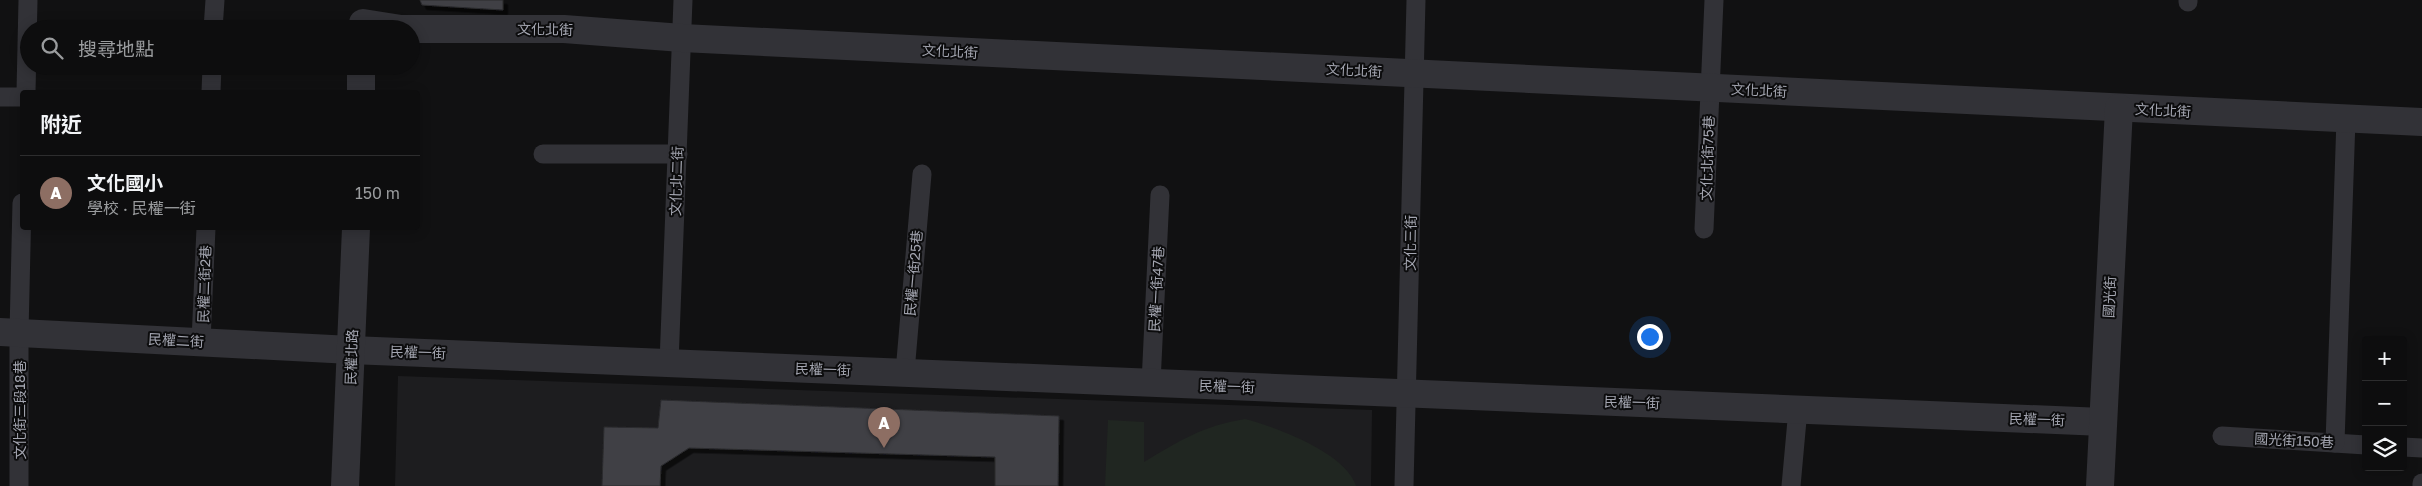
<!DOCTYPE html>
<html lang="zh-TW">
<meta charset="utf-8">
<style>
:root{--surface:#0d0d0e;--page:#1b1b1c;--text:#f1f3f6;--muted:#9a9c9e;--line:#2d2d2e;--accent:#0b8043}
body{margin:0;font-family:"Golos Text","Noto Sans TC",sans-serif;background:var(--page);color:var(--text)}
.controls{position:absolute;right:15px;bottom:15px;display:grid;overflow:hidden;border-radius:5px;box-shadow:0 2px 12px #0003}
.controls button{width:45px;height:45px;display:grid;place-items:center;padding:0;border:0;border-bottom:1px solid var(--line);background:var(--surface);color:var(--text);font:25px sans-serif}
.you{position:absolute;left:1649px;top:336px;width:18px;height:18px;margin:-12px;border:4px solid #fff;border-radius:50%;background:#1a73e8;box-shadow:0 0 0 8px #1a73e833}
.badge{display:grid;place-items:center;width:32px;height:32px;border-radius:50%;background:var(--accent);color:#fff;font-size:16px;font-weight:700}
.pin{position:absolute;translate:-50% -41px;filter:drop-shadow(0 1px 2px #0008)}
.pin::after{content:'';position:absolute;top:26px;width:18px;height:15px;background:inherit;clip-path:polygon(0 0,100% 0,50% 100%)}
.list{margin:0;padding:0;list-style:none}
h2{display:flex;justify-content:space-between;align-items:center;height:65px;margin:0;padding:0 20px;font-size:21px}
h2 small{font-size:16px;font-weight:400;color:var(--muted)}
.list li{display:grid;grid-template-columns:32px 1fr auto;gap:15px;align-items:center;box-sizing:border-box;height:75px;padding:0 20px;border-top:1px solid var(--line)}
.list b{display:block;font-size:19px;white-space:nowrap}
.list p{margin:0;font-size:16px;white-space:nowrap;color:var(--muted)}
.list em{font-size:16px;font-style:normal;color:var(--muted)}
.icon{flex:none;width:28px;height:28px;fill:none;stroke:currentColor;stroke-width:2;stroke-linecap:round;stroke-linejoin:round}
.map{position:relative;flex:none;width:2422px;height:486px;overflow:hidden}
.search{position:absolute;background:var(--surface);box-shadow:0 2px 12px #0003;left:20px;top:20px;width:400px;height:55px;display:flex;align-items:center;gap:12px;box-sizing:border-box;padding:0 18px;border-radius:28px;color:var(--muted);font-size:19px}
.panel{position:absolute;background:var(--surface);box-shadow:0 2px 12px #0003;left:20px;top:90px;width:400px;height:140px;border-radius:5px}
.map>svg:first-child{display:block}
.built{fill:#1d1d1f}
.green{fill:#202621}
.building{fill:#404145;stroke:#2b2b2e;filter:url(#shadow)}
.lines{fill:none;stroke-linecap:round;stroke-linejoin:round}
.lane{stroke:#323237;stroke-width:19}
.street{stroke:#323237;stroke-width:28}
.labels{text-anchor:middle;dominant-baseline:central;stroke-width:4;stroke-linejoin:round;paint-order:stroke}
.street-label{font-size:14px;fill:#a4a6b1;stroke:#0c0c0d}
</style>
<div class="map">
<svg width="2422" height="486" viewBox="0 0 2422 486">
<defs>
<filter id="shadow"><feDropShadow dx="4.5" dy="4.5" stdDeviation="0" flood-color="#0009"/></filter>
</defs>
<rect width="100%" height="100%" fill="#111112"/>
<polygon class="built" points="398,376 1372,410 1371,486 395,486"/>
<path class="green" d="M1245 419C1276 427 1346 453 1356 486H1105L1108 420 1144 422V462C1181 440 1202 426 1245 419Z"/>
<g class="building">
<polygon points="420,0 503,0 503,10 422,5"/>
<polygon points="661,400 1059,416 1058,486 995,486 995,457 689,448 661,466 660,486 602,486 604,427 658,428"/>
</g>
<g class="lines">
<g class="lane">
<polyline points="2188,2 2188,0"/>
<polyline points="213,29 215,0"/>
<polyline points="26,92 28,0"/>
<polyline points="211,92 212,66"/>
<polyline points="0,97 22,97"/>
<polyline points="543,154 678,154"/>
<polyline points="1704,229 1714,0"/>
<polyline points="201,341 206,228"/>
<polyline points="669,363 683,0"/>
<polyline points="905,372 922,174"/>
<polyline points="1151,383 1160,195"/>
<polyline points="2222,436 2366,445"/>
<polyline points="2335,443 2346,119"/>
<polyline points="2403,447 2422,448"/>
<polyline points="19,486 19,333 22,203"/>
<polyline points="1404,486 1416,0"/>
<polyline points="1791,486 1798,409"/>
<polyline points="2422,486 2422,483"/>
</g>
<g class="street">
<polyline points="363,23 401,29 564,29 682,38 2422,122"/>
<polyline points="361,92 361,66"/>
<polyline points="0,332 351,350 2103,422"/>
<polyline points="345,486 356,228"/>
<polyline points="2100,486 2119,108"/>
</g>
</g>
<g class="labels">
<g class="street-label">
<text transform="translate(545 29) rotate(1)">文化北街</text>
<text transform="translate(950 51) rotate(3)">文化北街</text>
<text transform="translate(1354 70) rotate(3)">文化北街</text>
<text transform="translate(1759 90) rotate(3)">文化北街</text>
<text transform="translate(2163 110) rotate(3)">文化北街</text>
<text transform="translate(1707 158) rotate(-88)">文化北街75巷</text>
<text transform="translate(676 181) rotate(-88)">文化北二街</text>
<text transform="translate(1410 243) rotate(-89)">文化三街</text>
<text transform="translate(913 273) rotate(-85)">民權一街25巷</text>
<text transform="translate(204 284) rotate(-88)">民權二街2巷</text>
<text transform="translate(1156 289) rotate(-87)">民權一街47巷</text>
<text transform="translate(2109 297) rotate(-87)">國光街</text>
<text transform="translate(176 340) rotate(3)">民權二街</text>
<text transform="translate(418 352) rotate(2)">民權一街</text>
<text transform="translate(351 357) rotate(-88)">民權北路</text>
<text transform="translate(823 369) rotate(2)">民權一街</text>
<text transform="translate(1227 386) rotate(2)">民權一街</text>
<text transform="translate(1632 402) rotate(2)">民權一街</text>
<text transform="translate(19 410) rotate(-90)">文化街三段18巷</text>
<text transform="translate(2037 419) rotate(2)">民權一街</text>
<text transform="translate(2294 440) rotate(3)">國光街150巷</text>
</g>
</g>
</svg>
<div class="controls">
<button>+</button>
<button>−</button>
<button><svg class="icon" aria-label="layers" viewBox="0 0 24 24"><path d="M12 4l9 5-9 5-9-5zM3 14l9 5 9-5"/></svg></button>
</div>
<div class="you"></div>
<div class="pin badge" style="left:884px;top:448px;background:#8d6e63">A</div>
<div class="search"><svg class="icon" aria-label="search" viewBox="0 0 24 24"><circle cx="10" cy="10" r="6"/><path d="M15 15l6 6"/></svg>搜尋地點</div>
<section class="panel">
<h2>附近<small></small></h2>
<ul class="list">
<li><span class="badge" style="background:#8d6e63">A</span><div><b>文化國小</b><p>學校 · 民權一街</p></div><em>150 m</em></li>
</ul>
</section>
</div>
